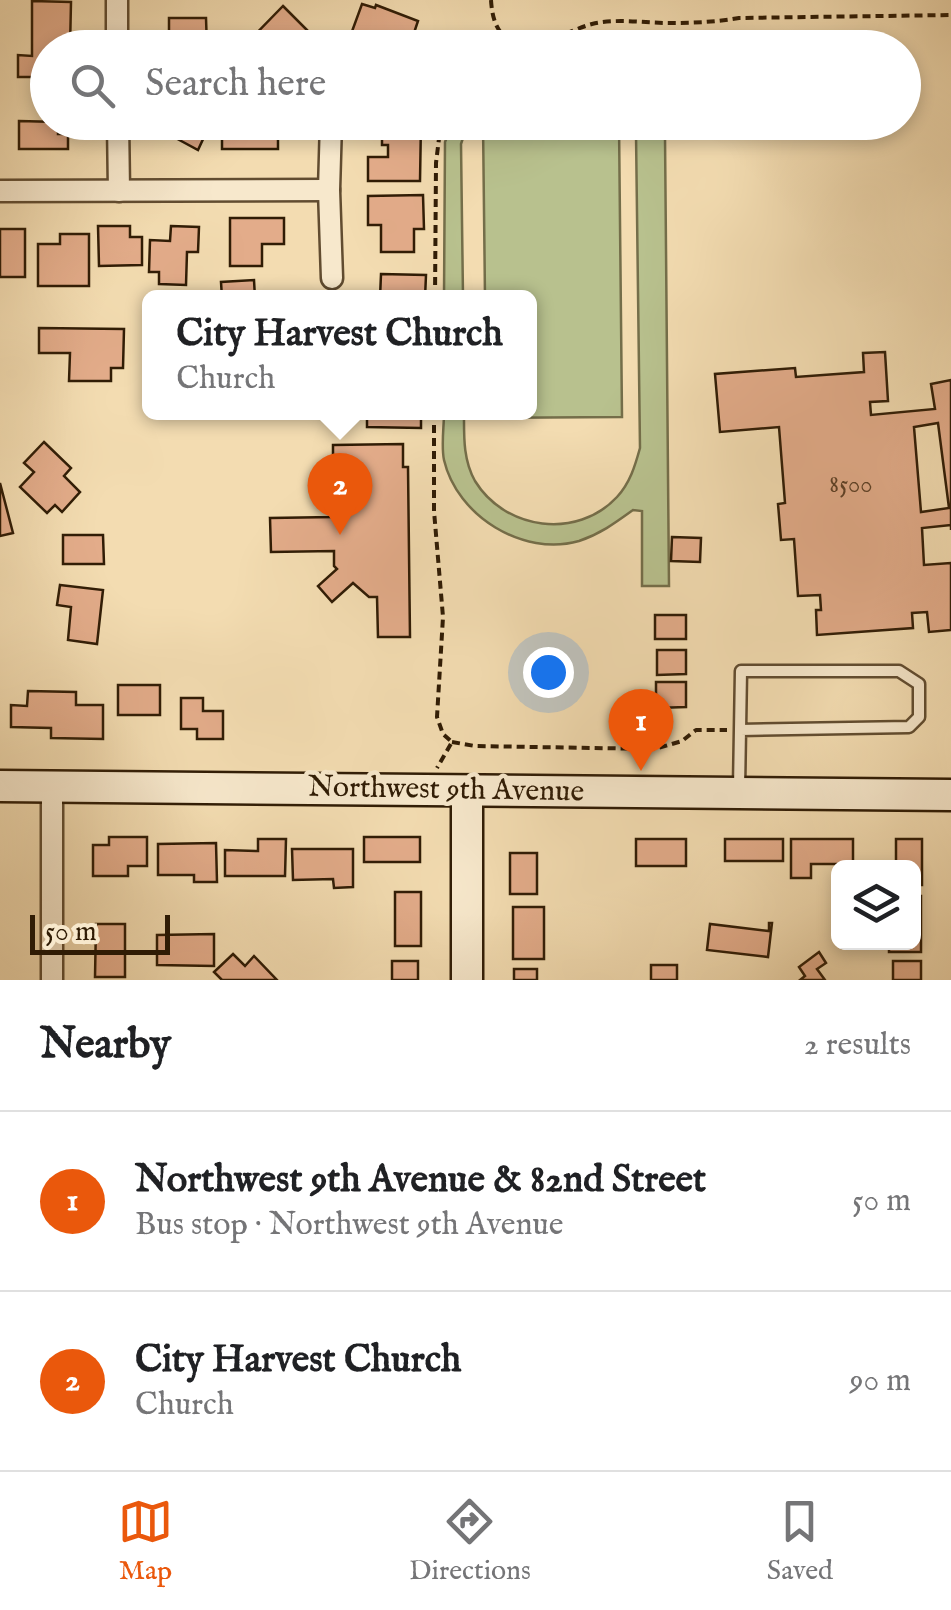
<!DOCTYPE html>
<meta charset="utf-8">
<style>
:root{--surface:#fff;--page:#f2f2f2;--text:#202124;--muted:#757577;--line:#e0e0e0;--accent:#ea580c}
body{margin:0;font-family:"IM FELL English",serif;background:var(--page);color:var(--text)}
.controls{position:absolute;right:30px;bottom:30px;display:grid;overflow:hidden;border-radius:15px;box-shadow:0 5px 15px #0003}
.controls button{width:90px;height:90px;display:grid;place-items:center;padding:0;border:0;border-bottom:2px solid var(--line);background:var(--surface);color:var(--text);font:50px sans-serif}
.scale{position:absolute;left:30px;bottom:25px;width:140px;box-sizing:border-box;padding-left:10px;border:5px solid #301c05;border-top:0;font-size:28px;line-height:35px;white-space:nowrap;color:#301c05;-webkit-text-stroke:8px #f7e8cc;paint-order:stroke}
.you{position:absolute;left:548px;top:672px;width:35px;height:35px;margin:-25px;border:8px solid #fff;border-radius:50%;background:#1a73e8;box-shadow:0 0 0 15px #1a73e833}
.badge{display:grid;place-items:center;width:65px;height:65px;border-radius:50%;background:var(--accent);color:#fff;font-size:32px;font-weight:700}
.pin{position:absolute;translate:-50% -82px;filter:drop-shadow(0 2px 5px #0008)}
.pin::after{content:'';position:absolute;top:52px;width:35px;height:30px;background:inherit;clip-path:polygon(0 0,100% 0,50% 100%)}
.popup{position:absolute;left:142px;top:290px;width:395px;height:130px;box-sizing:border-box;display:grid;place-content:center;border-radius:15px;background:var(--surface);filter:drop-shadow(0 2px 8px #0005);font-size:32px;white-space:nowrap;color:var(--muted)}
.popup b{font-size:38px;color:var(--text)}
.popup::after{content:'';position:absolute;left:50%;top:100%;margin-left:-20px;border:20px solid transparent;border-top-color:var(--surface)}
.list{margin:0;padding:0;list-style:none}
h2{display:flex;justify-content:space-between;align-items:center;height:130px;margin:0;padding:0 40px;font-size:42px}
h2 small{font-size:32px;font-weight:400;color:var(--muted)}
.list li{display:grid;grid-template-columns:65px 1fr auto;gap:30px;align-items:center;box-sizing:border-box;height:180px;padding:0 40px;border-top:2px solid var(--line)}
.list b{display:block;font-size:38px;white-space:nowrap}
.list p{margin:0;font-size:32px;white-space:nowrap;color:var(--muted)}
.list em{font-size:32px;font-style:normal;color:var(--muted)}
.icon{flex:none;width:55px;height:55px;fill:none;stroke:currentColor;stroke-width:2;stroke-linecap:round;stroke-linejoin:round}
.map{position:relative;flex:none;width:951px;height:980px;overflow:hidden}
.search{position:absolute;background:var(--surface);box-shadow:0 5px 15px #0003;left:30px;right:30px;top:30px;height:110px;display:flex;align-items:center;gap:25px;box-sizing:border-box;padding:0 35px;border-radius:55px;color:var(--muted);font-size:38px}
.sheet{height:490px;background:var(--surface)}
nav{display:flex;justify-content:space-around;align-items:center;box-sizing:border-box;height:140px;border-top:2px solid var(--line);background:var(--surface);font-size:28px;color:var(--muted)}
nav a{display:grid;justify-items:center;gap:5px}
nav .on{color:var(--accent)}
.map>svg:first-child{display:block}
.green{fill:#b8c18e;stroke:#746e4a;stroke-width:2.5}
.building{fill:#e3ac8a;stroke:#301c05;stroke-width:2.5;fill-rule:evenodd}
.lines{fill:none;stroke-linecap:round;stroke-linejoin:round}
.lane-casing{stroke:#614c30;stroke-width:15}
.street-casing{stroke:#614c30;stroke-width:25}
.secondary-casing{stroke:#301c05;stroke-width:35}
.path{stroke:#301c05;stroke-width:4;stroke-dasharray:8 5;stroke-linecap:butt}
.lane{stroke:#f7e8cc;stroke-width:10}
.street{stroke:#f7e8cc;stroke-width:20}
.secondary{stroke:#f7e8cc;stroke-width:30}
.labels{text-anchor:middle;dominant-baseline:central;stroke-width:9;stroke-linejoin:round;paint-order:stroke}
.number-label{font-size:25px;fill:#5d4026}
.street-label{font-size:30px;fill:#301c05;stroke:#f7e8cc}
</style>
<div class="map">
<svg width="951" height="980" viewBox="0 0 951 980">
<rect width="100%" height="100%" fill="#f3dcb1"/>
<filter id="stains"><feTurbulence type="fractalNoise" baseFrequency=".002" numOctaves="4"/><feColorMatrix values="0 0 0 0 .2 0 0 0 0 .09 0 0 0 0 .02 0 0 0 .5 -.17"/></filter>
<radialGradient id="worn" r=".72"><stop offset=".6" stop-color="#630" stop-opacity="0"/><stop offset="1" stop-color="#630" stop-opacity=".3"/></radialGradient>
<g class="green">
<polygon points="453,122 468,123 461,144 463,297 444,297 445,142"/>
<polygon points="483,123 619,123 622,417 486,418 486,413 530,412 530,298 485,297"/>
<path d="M631 123H659L665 136 669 586H642V511L633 510C615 523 600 534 579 541 523 557 457 516 444 460 441 446 444 427 444 413H464C464 436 463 460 475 481 505 530 577 540 617 497 630 483 635 466 640 448L636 134Z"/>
</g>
<g class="building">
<polygon points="32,1 71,2 70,48 48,48 48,77 18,77 18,55 32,56"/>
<polygon points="362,4 375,8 376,5 418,21 409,48 347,45"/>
<polygon points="283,6 312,35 299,48 251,48 247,43"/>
<polygon points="169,18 206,18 207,48 169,48"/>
<polygon points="19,121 58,122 58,134 68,134 68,149 19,149"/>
<polygon points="146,122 211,122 198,150"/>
<rect x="222" y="122" width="56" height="27"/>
<polygon points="382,122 421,122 420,181 368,181 368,157 388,157 388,145 382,145"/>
<polygon points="423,195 424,229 414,229 414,252 381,252 381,225 368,225 368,196"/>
<polygon points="230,218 284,218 284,244 262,244 262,266 230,266"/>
<polygon points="98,226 130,226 130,237 142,237 142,265 99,266"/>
<polygon points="171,226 199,227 198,252 187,252 186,285 159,284 159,272 149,272 150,240 170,241"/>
<rect x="0" y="229" width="25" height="48"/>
<polygon points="60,234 89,234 89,286 38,286 38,244 60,244"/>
<polygon points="381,274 426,275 425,298 380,298"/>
<polygon points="254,280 255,298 222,298 221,282"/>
<polygon points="39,328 124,329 123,368 111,368 111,381 69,381 70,353 39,353"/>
<path d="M885 352 888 401 870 402 871 415 935 409 931 384 951 380V530V525L922 528 924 565 951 563V630L929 632 927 612 912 613 913 628 817 635 816 610H821L820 595 798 596 794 539 781 540 778 504 785 503 779 427 720 432 715 374 795 368 796 377 864 372 863 353ZM938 423 949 508 921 512 914 427Z"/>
<polygon points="367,412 421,412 421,428 367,427"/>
<polygon points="44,442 71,468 64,476 80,492 62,512 55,505 47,513 20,487 34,472 24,463"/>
<polygon points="403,444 403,467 408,467 410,637 378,637 377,597 369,597 353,583 332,602 318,586 337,569 334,566 334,551 271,552 270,518 333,517 333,445"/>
<polygon points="0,483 13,533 0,536"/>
<polygon points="63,535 103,535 104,564 63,564"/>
<polygon points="672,537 701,538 700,562 671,561"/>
<polygon points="60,585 103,590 97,644 68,640 71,607 57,605"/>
<rect x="655" y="615" width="31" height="24"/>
<polygon points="657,650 686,650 686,674 657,675"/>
<polygon points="656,682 686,682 686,707 656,708"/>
<rect x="118" y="685" width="42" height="30"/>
<polygon points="28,691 76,692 76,705 103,705 103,739 51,738 51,728 11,727 11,705 27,706"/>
<polygon points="181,698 203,698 203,711 223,711 223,739 197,739 197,729 181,729"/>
<polygon points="109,837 147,837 147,866 128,866 128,876 93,876 93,845 109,845"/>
<rect x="364" y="837" width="56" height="25"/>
<polygon points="258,839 286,839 285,876 225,876 225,850 258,851"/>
<rect x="636" y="839" width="50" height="27"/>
<rect x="725" y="839" width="58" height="22"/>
<polygon points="791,839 853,839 853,864 811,864 811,878 791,878"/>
<polygon points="896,839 922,839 922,885 914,885 914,868 896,868"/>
<polygon points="216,843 217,882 194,882 194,875 158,875 158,844"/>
<polygon points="292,849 353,849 353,887 334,888 333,879 293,880"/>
<rect x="510" y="853" width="27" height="41"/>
<rect x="395" y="892" width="26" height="54"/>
<polygon points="914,896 921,896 921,952 889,952 889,942 914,942"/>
<rect x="513" y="907" width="31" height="52"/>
<polygon points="769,923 772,923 768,957 707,950 710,924 769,931"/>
<polygon points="96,924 125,924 125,977 95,977"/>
<polygon points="214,934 214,966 157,965 157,935"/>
<polygon points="819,952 826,963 817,969 825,980 800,980 805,976 799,967"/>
<polygon points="233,954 245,966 254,956 277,980 222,980 214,972"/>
<rect x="392" y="961" width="26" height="19"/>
<rect x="893" y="961" width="28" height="19"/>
<rect x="651" y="965" width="26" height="15"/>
<rect x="514" y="969" width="23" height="11"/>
</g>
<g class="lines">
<defs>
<polyline id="lane" points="739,788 741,671 899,671 919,684 919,717 909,727 740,730"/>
<g id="street">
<polyline points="117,0 117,48"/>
<polyline points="118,122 119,191"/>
<polyline points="331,122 329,190 332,278"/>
<polyline points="0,191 329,190"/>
<polyline points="52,980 52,786"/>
</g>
<g id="secondary">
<polyline points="0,786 951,795"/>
<polyline points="467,980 467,791"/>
</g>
</defs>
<use href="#lane" class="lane-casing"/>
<use href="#street" class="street-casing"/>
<use href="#secondary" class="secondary-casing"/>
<g class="path">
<path d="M491 0C492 15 495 32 510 40 534 52 569 30 592 24 618 18 644 23 670 23 693 23 716 22 739 18L951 15"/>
<polyline points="435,298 436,163 441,122"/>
<polyline points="434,412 434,511 443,617 437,717 443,734 452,742 437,768"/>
<polyline points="452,742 475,746 655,749 682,741 696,730 727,730"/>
</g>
<use href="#lane" class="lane"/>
<use href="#street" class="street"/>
<use href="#secondary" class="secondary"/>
</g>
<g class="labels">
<g class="number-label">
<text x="851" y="485">8500</text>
</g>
<g class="street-label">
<text transform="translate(446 790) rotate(1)">Northwest 9th Avenue</text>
</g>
</g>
<rect width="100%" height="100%" filter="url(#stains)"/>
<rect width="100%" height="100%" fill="url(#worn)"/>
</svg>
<div class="controls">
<button><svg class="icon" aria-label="layers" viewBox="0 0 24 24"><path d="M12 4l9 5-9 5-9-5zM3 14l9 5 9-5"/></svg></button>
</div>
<div class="scale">50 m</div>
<div class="you"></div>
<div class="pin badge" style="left:641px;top:771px">1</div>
<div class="pin badge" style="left:340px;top:535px">2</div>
<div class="popup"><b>City Harvest Church</b>Church</div>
<div class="search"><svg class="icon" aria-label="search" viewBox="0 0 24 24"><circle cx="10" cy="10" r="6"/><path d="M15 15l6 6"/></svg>Search here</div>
</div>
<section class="sheet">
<h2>Nearby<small>2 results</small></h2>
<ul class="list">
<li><span class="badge">1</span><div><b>Northwest 9th Avenue &amp; 82nd Street</b><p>Bus stop · Northwest 9th Avenue</p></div><em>50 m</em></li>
<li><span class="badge">2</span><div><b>City Harvest Church</b><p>Church</p></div><em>90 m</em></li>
</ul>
</section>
<nav>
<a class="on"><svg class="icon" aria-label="map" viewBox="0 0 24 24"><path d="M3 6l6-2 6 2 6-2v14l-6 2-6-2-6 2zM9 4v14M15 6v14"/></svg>Map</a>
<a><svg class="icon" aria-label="directions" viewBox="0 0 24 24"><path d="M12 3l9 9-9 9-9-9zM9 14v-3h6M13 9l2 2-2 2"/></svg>Directions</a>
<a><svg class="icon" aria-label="saved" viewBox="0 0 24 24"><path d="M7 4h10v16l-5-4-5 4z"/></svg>Saved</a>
</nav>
